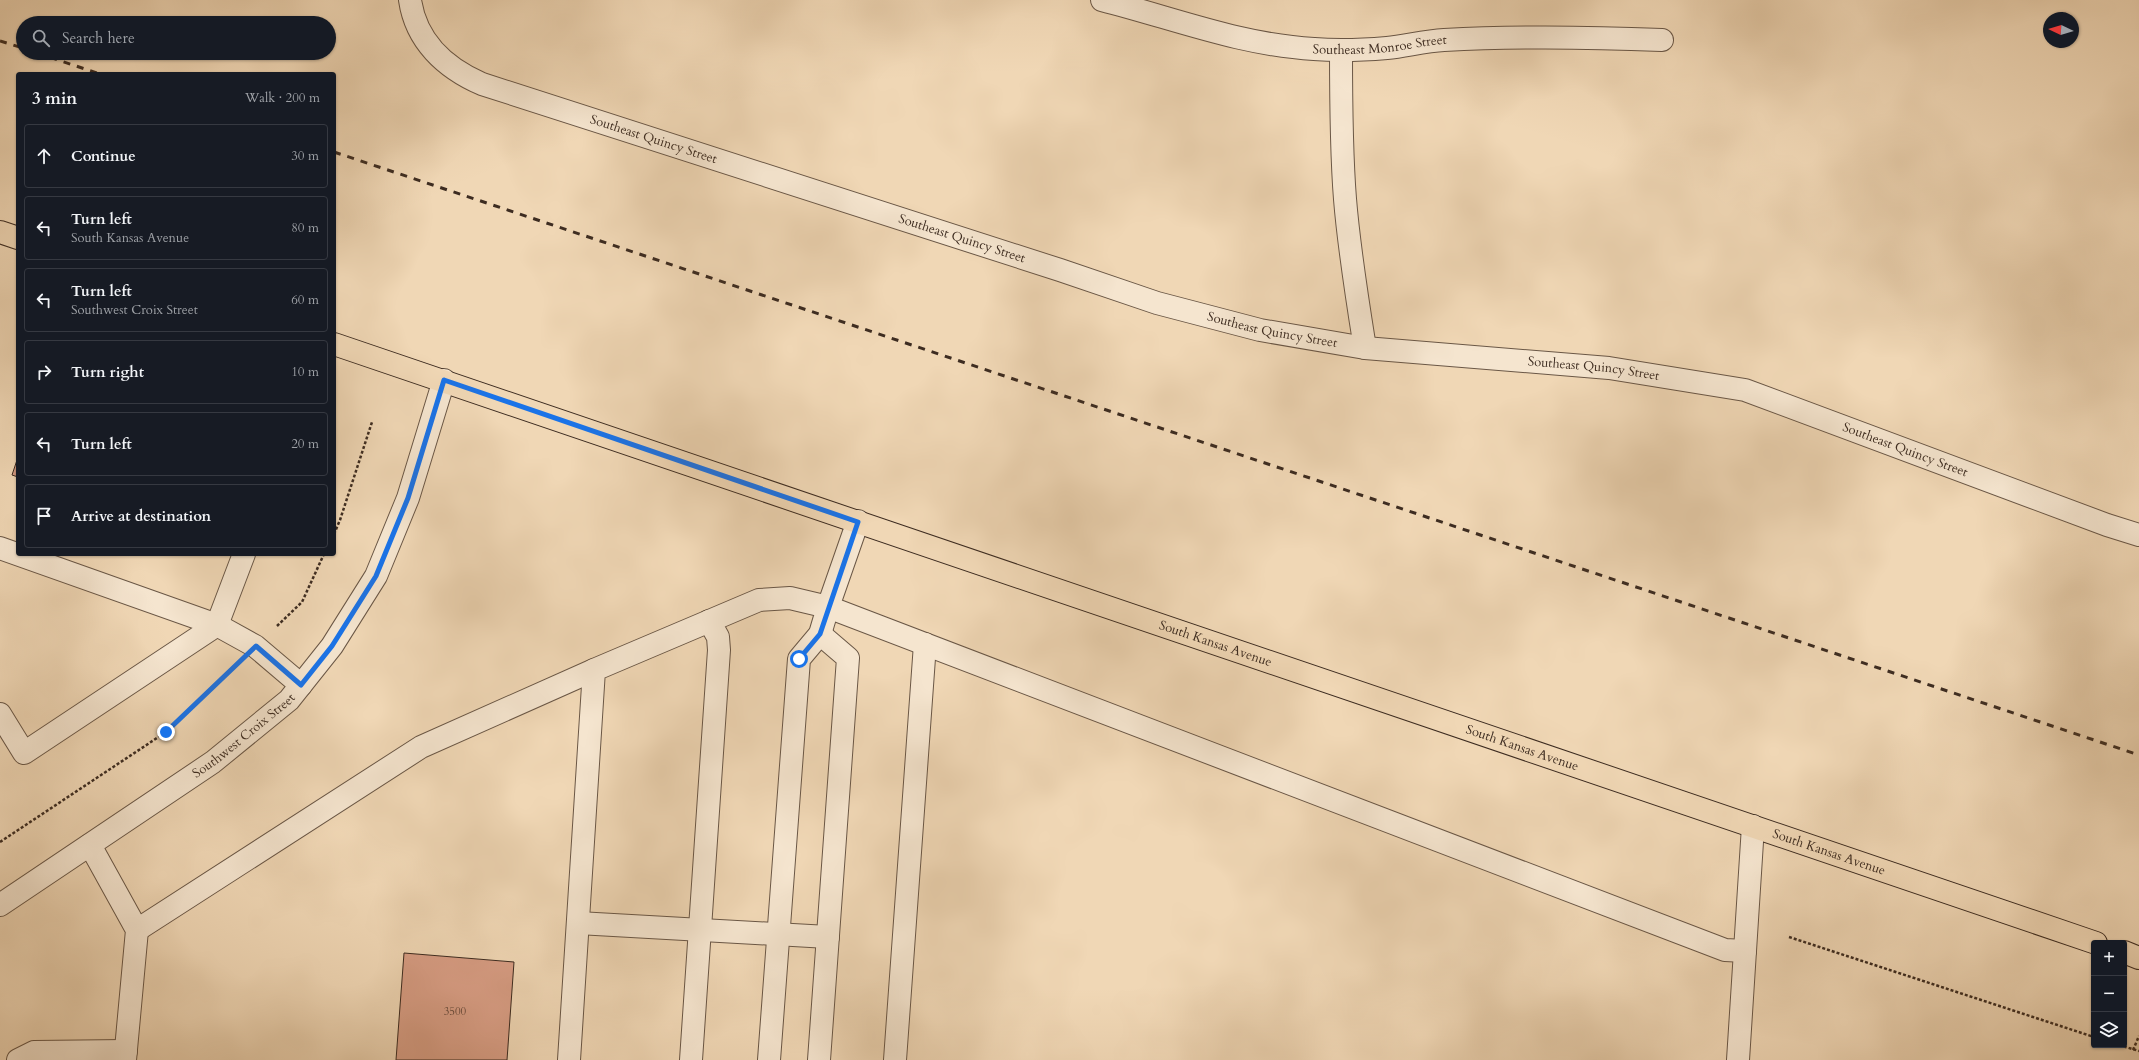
<!DOCTYPE html>
<meta charset="utf-8">
<style>
:root{--surface:#171b24;--page:#242831;--text:#f1f3f6;--muted:#9ea1a6;--line:#363941}
body{margin:0;font-family:Cardo,serif;background:var(--page);color:var(--text)}
.controls{position:absolute;right:12px;bottom:12px;display:grid;overflow:hidden;border-radius:4px;box-shadow:0 1px 3px #0004}
.controls button{width:36px;height:36px;display:grid;place-items:center;padding:0;border:0;border-bottom:1px solid var(--line);background:var(--surface);color:var(--text);font:20px sans-serif}
.compass{position:absolute;left:2043px;top:12px;width:36px;height:36px;border-radius:50%;background:var(--surface);box-shadow:0 1px 3px #0004;rotate:274deg}
.stop{position:absolute;width:12px;height:12px;margin:-9px;border:3px solid #1a73e8;border-radius:50%;background:#fff}
.stop.end{background:#1a73e8;border-color:#fff;box-shadow:0 1px 4px #0008}
.list{margin:0;padding:0;list-style:none}
h2{display:flex;justify-content:space-between;align-items:center;height:52px;margin:0;padding:0 16px;font-size:17px}
h2 small{font-size:13px;font-weight:400;color:var(--muted)}
.list li{display:grid;grid-template-columns:26px 1fr auto;gap:12px;align-items:center;box-sizing:border-box;height:64px;margin:0 8px 8px;padding:0 8px;border:1px solid var(--line);border-radius:4px}
.list b{display:block;font-size:15px;white-space:nowrap}
.list p{margin:0;font-size:13px;white-space:nowrap;color:var(--muted)}
.list em{font-size:13px;font-style:normal;color:var(--muted)}
.icon{flex:none;width:22px;height:22px;fill:none;stroke:currentColor;stroke-width:2;stroke-linecap:round;stroke-linejoin:round}
.map{position:relative;flex:none;width:2139px;height:1060px;overflow:hidden}
.search{position:absolute;background:var(--surface);box-shadow:0 1px 3px #0004;left:16px;top:16px;width:320px;height:44px;display:flex;align-items:center;gap:10px;box-sizing:border-box;padding:0 14px;border-radius:22px;color:var(--muted);font-size:15px}
.panel{position:absolute;background:var(--surface);box-shadow:0 1px 3px #0004;left:16px;top:72px;width:320px;height:484px;border-radius:4px}
.map>svg:first-child{display:block}
.building{fill:#d89e85;stroke:#3d2c21}
.lines{fill:none;stroke-linecap:round;stroke-linejoin:round}
.minor-casing{stroke:#6a5746;stroke-width:24}
.major-casing{stroke:#3d2c21;stroke-width:24}
.path{stroke:#3d2c21;stroke-width:2.5;stroke-dasharray:3 2;stroke-linecap:butt}
.minor{stroke:#f5e5cf;stroke-width:22}
.major{stroke:#f0d7b5;stroke-width:22}
.rail{stroke:#3d2c21;stroke-width:3;stroke-dasharray:7 7;stroke-linecap:butt}
.route{stroke:#1a73e8;stroke-width:5}
.labels{text-anchor:middle;dominant-baseline:central;stroke-width:3;stroke-linejoin:round;paint-order:stroke}
.number-label{font-size:11px;fill:#64483a}
.street-label{font-size:13px;fill:#3d2c21;stroke:#f5e5cf}
</style>
<div class="map">
<svg width="2139" height="1060" viewBox="0 0 2139 1060">
<rect width="100%" height="100%" fill="#f0d7b5"/>
<filter id="stains"><feTurbulence type="fractalNoise" baseFrequency=".005" numOctaves="4"/><feColorMatrix values="0 0 0 0 .2 0 0 0 0 .09 0 0 0 0 .02 0 0 0 .5 -.17"/></filter>
<radialGradient id="worn" r=".72"><stop offset=".6" stop-color="#630" stop-opacity="0"/><stop offset="1" stop-color="#630" stop-opacity=".3"/></radialGradient>
<g class="building">
<polygon points="18,457 18,477 12,475"/>
<polygon points="404,953 514,962 507,1060 396,1060"/>
</g>
<g class="lines">
<defs>
<g id="minor">
<path id="s1" d="M410 0C416 41 445 68 482 84L1060 270 1157 303 1260 330 1365 348 1609 368 1745 390 2107 525 2139 535"/>
<path id="s2" d="M1102 0C1173 18 1241 45 1314 49 1338 51 1363 50 1387 48 1406 46 1425 41 1444 40 1517 36 1589 37 1662 40"/>
<path d="M1341 50C1341 100 1341 149 1345 199 1349 249 1357 298 1365 348"/>
<polyline points="858,521 828,607 1725,950 1745,951"/>
<polyline points="0,548 217,625 255,646 301,685"/>
<polyline points="0,714 24,753 217,625 244,554"/>
<polyline points="90,845 137,930 125,1060"/>
<path id="s3" d="M0 905 213 762 289 700 332 646 376 576 408 498 444 380"/>
<polyline points="578,923 828,937"/>
<polyline points="137,930 421,747 594,670"/>
<polyline points="18,1060 34,1052 126,1051"/>
<polyline points="569,1060 594,670 759,600 790,598 828,607 820,634 799,659 769,1060"/>
<polyline points="691,1060 719,650 718,637 709,621"/>
<polyline points="819,1060 848,658 820,634"/>
<polyline points="895,1060 925,644"/>
<polyline points="1738,1060 1753,826"/>
</g>
<g id="major">
<polyline points="0,232 18,238"/>
<path id="s4" d="M334 344 2096 943"/>
<polyline points="2124,952 2139,958"/>
</g>
</defs>
<use href="#minor" class="minor-casing"/>
<use href="#major" class="major-casing"/>
<g class="path">
<polyline points="334,534 340,520 372,422"/>
<polyline points="277,626 302,602 324,554"/>
<polyline points="0,842 166,732 233,668"/>
<polyline points="1789,937 2094,1037"/>
<polyline points="2119,1045 2139,1051"/>
<polyline points="2133,1050 2139,1036"/>
</g>
<use href="#minor" class="minor"/>
<use href="#major" class="major"/>
<g class="rail">
<polyline points="0,41 23,48"/>
<polyline points="37,53 100,74"/>
<polyline points="334,152 2139,755"/>
</g>
</g>
<g class="lines">
<polyline class="route" points="166,732 256,646 301,685 332,646 376,576 408,498 444,380 858,522 820,634 799,659"/>
</g>
<g class="labels">
<g class="number-label">
<text x="455" y="1011">3500</text>
</g>
<g class="street-label">
<text stroke="none"><textPath href="#s2" startOffset="284">Southeast Monroe Street</textPath></text>
<text stroke="none"><textPath href="#s1" startOffset="296">Southeast Quincy Street</textPath></text>
<text stroke="none"><textPath href="#s1" startOffset="620">Southeast Quincy Street</textPath></text>
<text stroke="none"><textPath href="#s1" startOffset="944">Southeast Quincy Street</textPath></text>
<text stroke="none"><textPath href="#s1" startOffset="1268">Southeast Quincy Street</textPath></text>
<text stroke="none"><textPath href="#s1" startOffset="1592">Southeast Quincy Street</textPath></text>
<text stroke="none"><textPath href="#s4" startOffset="931">South Kansas Avenue</textPath></text>
<text stroke="none"><textPath href="#s3" startOffset="297">Southwest Croix Street</textPath></text>
<text stroke="none"><textPath href="#s4" startOffset="1255">South Kansas Avenue</textPath></text>
<text stroke="none"><textPath href="#s4" startOffset="1579">South Kansas Avenue</textPath></text>
</g>
</g>
<rect width="100%" height="100%" filter="url(#stains)"/>
<rect width="100%" height="100%" fill="url(#worn)"/>
</svg>
<div class="controls">
<button>+</button>
<button>−</button>
<button><svg class="icon" aria-label="layers" viewBox="0 0 24 24"><path d="M12 4l9 5-9 5-9-5zM3 14l9 5 9-5"/></svg></button>
</div>
<svg class="compass" viewBox="-18 -18 36 36"><path d="M0-13l5 13h-10z" fill="#e53935"/><path d="M0 13l5-13h-10z" fill="#9ea1a6"/></svg>
<div class="stop" style="left:799px;top:659px"></div>
<div class="stop end" style="left:166px;top:732px"></div>
<div class="search"><svg class="icon" aria-label="search" viewBox="0 0 24 24"><circle cx="10" cy="10" r="6"/><path d="M15 15l6 6"/></svg>Search here</div>
<section class="panel">
<h2>3 min<small>Walk · 200 m</small></h2>
<ul class="list">
<li><svg class="icon" aria-label="ahead" viewBox="0 0 24 24"><path d="M12 20V5M6 11l6-6 6 6"/></svg><div><b>Continue</b></div><em>30 m</em></li>
<li><svg class="icon" aria-label="left" viewBox="0 0 24 24"><path d="M17 20v-9H6M10 6l-5 5 5 5"/></svg><div><b>Turn left</b><p>South Kansas Avenue</p></div><em>80 m</em></li>
<li><svg class="icon" aria-label="left" viewBox="0 0 24 24"><path d="M17 20v-9H6M10 6l-5 5 5 5"/></svg><div><b>Turn left</b><p>Southwest Croix Street</p></div><em>60 m</em></li>
<li><svg class="icon" aria-label="right" viewBox="0 0 24 24"><path d="M7 20v-9h11M14 6l5 5-5 5"/></svg><div><b>Turn right</b></div><em>10 m</em></li>
<li><svg class="icon" aria-label="left" viewBox="0 0 24 24"><path d="M17 20v-9H6M10 6l-5 5 5 5"/></svg><div><b>Turn left</b></div><em>20 m</em></li>
<li><svg class="icon" aria-label="arrive" viewBox="0 0 24 24"><path d="M6 21V4h12l-3 4 3 4H6"/></svg><div><b>Arrive at destination</b></div></li>
</ul>
</section>
</div>
